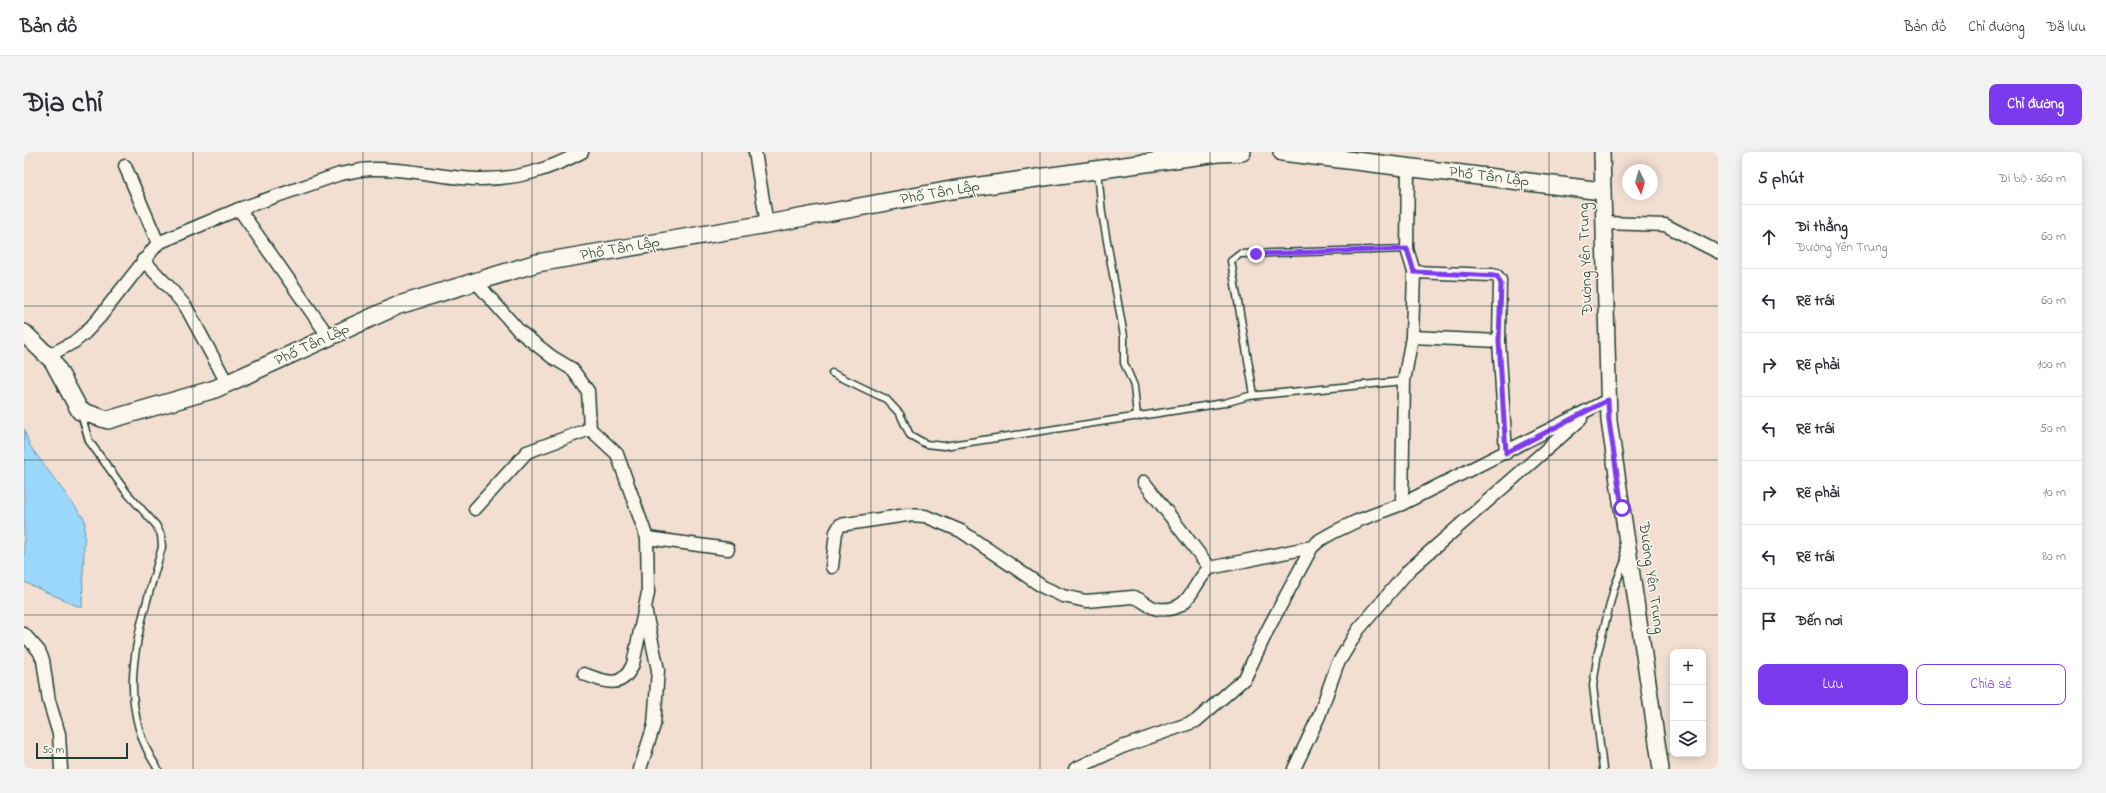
<!DOCTYPE html>
<html lang="vi">
<meta charset="utf-8">
<style>
:root{--surface:#fff;--page:#f2f2f3;--text:#2b2b33;--muted:#7c7c81;--line:#e1e1e2;--accent:#7c3aed}
body{margin:0;font-family:"Indie Flower",sans-serif;background:var(--page);color:var(--text)}
.controls{position:absolute;right:12px;bottom:12px;display:grid;overflow:hidden;border-radius:8px;box-shadow:0 2px 10px #0003}
.controls button{width:36px;height:36px;display:grid;place-items:center;padding:0;border:0;border-bottom:1px solid var(--line);background:var(--surface);color:var(--text);font:20px sans-serif}
.compass{position:absolute;left:1598px;top:12px;width:36px;height:36px;border-radius:50%;background:var(--surface);box-shadow:0 2px 10px #0003;rotate:175deg}
.scale{position:absolute;left:12px;bottom:10px;width:92px;box-sizing:border-box;padding-left:4px;border:2px solid #1f3d34;border-top:0;font-size:11px;line-height:14px;white-space:nowrap;color:#1f3d34;-webkit-text-stroke:3px #fbf7ec;paint-order:stroke}
.stop{position:absolute;width:12px;height:12px;margin:-9px;border:3px solid #7c3aed;border-radius:50%;background:#fff}
.stop.end{background:#7c3aed;border-color:#fff;box-shadow:0 1px 4px #0008}
.list{margin:0;padding:0;list-style:none}
h2{display:flex;justify-content:space-between;align-items:center;height:52px;margin:0;padding:0 16px;font-size:17px}
h2 small{font-size:13px;font-weight:400;color:var(--muted)}
.list li{display:grid;grid-template-columns:26px 1fr auto;gap:12px;align-items:center;box-sizing:border-box;height:64px;padding:0 16px;border-top:1px solid var(--line)}
.list b{display:block;font-size:15px;white-space:nowrap}
.list p{margin:0;font-size:13px;white-space:nowrap;color:var(--muted)}
.list em{font-size:13px;font-style:normal;color:var(--muted)}
.actions{display:flex;gap:8px;padding:12px 16px}
.actions a{flex:1;padding:9px 0;border:1px solid var(--accent);border-radius:8px;text-align:center;font-size:14px;color:var(--accent)}
.actions .main{background:var(--accent);color:#fff}
.icon{flex:none;width:22px;height:22px;fill:none;stroke:currentColor;stroke-width:2;stroke-linecap:round;stroke-linejoin:round}
.map{position:relative;flex:none;width:1694px;height:617px;overflow:hidden;border-radius:8px}
header{display:flex;align-items:center;gap:24px;box-sizing:border-box;height:56px;padding:0 20px;background:var(--surface);border-bottom:1px solid var(--line)}
header strong{font-size:19px}
nav{display:flex;gap:22px;margin-inline-start:auto;font-size:14px}
.intro{display:flex;align-items:center;justify-content:space-between;box-sizing:border-box;height:96px;padding:0 24px}
h1{margin:0;font-size:28px}
.button{padding:10px 18px;border-radius:8px;background:var(--accent);color:#fff;font-size:14px;font-weight:700}
main{display:flex;gap:24px;padding:0 24px}
aside{flex:1;background:var(--surface);border-radius:8px;box-shadow:0 2px 10px #0003}
.map>svg:first-child{display:block}
.water{fill:#9ad7fb;stroke:#6999ab}
.lines{fill:none;stroke-linecap:round;stroke-linejoin:round}
.service-casing{stroke:#1f3d34;stroke-width:9}
.minor-casing{stroke:#1f3d34;stroke-width:15}
.tertiary-casing{stroke:#1f3d34;stroke-width:18}
.secondary-casing{stroke:#1f3d34;stroke-width:20}
.service{stroke:#fbf7ec;stroke-width:6}
.minor{stroke:#fbf7ec;stroke-width:12}
.tertiary{stroke:#fbf7ec;stroke-width:15}
.secondary{stroke:#fbf7ec;stroke-width:17}
.route{stroke:#7c3aed;stroke-width:5}
.grid{fill:none;stroke:#1f3d34;stroke-width:1;stroke-opacity:0.55}
.labels{text-anchor:middle;dominant-baseline:central;stroke-width:3;stroke-linejoin:round;paint-order:stroke}
.street-label{font-size:16px;fill:#1f3d34;stroke:#fbf7ec}
</style>
<header>
<strong>Bản đồ</strong>
<nav><a>Bản đồ</a><a>Chỉ đường</a><a>Đã lưu</a></nav>
</header>
<div class="intro"><h1>Địa chỉ</h1><a class="button">Chỉ đường</a></div>
<main>
<div class="map">
<svg width="1694" height="617" viewBox="0 0 1694 617">
<rect width="100%" height="100%" fill="#f2dfd1"/>
<filter id="ink" filterUnits="userSpaceOnUse"><feTurbulence type="fractalNoise" baseFrequency=".025" numOctaves="2"/><feDisplacementMap in="SourceGraphic" scale="8" xChannelSelector="R" yChannelSelector="G"/><feConvolveMatrix kernelMatrix="1 2 1 2 8 2 1 2 1" color-interpolation-filters="sRGB"/></filter>
<g filter="url(#ink)">
<polygon class="water" points="0,277 6,294 61,368 58,456 0,430"/>
<g class="lines">
<defs>
<g id="service">
<polyline points="1074,19 1078,61 1100,184 1100,211 1110,234 1113,265"/>
<polyline points="808,221 862,247 876,262 886,283 902,292 920,294 1200,251 1225,244 1380,229"/>
<polyline points="1230,243 1207,109 1216,102 1383,97"/>
<path d="M57 262 65 289 103 341 132 373 137 383 138 395C118 470 86 546 134 617"/>
<polyline points="1579,617 1569,534 1574,500 1590,436 1602,406"/>
</g>
<g id="minor">
<polyline points="731,0 743,72"/>
<polyline points="101,14 134,91"/>
<polyline points="215,57 305,185"/>
<polyline points="1580,71 1641,73 1694,100"/>
<polyline points="119,108 145,135 162,155 203,231"/>
<polyline points="1390,120 1468,123 1473,124 1476,128 1475,189 1482,301"/>
<path d="M452 130 495 179 528 205 548 217 564 239 566 277 593 302 623 386 624 441 609 512C598 538 582 530 560 522"/>
<polyline points="1388,185 1475,189"/>
<path d="M24 204 50 190 61 181 75 166 134 91 215 57 316 22C327 20 338 17 349 17 384 16 418 26 453 27 492 28 524 18 558 0"/>
<polyline points="1120,330 1186,416"/>
<polyline points="1378,352 1380,229 1388,185 1390,120 1383,97 1384,15"/>
<polyline points="451,357 503,300 566,277"/>
<polyline points="623,386 704,397"/>
<path d="M808 415 812 380 816 373 883 363 901 364 937 379 1019 435 1039 444 1062 449 1109 445C1119 447 1125 456 1134 457 1168 461 1167 431 1186 416L1288 395"/>
<polyline points="0,482 15,499 19,508 25,549 35,582 37,617"/>
<polyline points="616,617 630,573 634,518 622,461"/>
<polyline points="1051,617 1098,595 1172,569 1221,526 1244,477 1288,395 1296,388 1310,380 1333,369 1378,352 1584,248"/>
<polyline points="1270,617 1295,564 1313,513 1334,478 1385,418 1557,267"/>
</g>
<polyline id="tertiary" points="1578,0 1585,269 1637,617"/>
<g id="secondary">
<polyline points="1258,0 1578,39"/>
<polyline points="0,181 29,209 56,259 84,268 191,237 375,153 513,111 743,72 927,38 1194,1 1218,0"/>
</g>
</defs>
<use href="#service" class="service-casing"/>
<use href="#minor" class="minor-casing"/>
<use href="#tertiary" class="tertiary-casing"/>
<use href="#secondary" class="secondary-casing"/>
<use href="#service" class="service"/>
<use href="#minor" class="minor"/>
<use href="#tertiary" class="tertiary"/>
<use href="#secondary" class="secondary"/>
</g>
</g>
<g class="lines" filter="url(#ink)">
<polyline class="route" points="1232,102 1383,97 1390,120 1473,124 1477,132 1475,189 1482,301 1584,248 1585,269 1598,356"/>
</g>
<path class="grid" d="M169 0V617M339 0V617M508 0V617M678 0V617M847 0V617M1016 0V617M1186 0V617M1355 0V617M1525 0V617M0 154H1694M0 308H1694M0 463H1694"/>
<g class="labels">
<g class="street-label">
<text transform="translate(1465 25) rotate(7)">Phố Tân Lập</text>
<text transform="translate(916 41) rotate(-10)">Phố Tân Lập</text>
<text transform="translate(596 97) rotate(-10)">Phố Tân Lập</text>
<text transform="translate(1562 107) rotate(-92)">Đường Yên Trung</text>
<text transform="translate(288 193) rotate(-25)">Phố Tân Lập</text>
<text transform="translate(1627 426) rotate(82)">Đường Yên Trung</text>
</g>
</g>
</svg>
<div class="controls">
<button>+</button>
<button>−</button>
<button><svg class="icon" aria-label="layers" viewBox="0 0 24 24"><path d="M12 4l9 5-9 5-9-5zM3 14l9 5 9-5"/></svg></button>
</div>
<svg class="compass" viewBox="-18 -18 36 36"><path d="M0-13l5 13h-10z" fill="#e53935"/><path d="M0 13l5-13h-10z" fill="#7c7c81"/></svg>
<div class="scale">50 m</div>
<div class="stop" style="left:1598px;top:356px"></div>
<div class="stop end" style="left:1232px;top:102px"></div>
</div>
<aside>
<h2>5 phút<small>Đi bộ · 360 m</small></h2>
<ul class="list">
<li><svg class="icon" aria-label="ahead" viewBox="0 0 24 24"><path d="M12 20V5M6 11l6-6 6 6"/></svg><div><b>Đi thẳng</b><p>Đường Yên Trung</p></div><em>60 m</em></li>
<li><svg class="icon" aria-label="left" viewBox="0 0 24 24"><path d="M17 20v-9H6M10 6l-5 5 5 5"/></svg><div><b>Rẽ trái</b></div><em>60 m</em></li>
<li><svg class="icon" aria-label="right" viewBox="0 0 24 24"><path d="M7 20v-9h11M14 6l5 5-5 5"/></svg><div><b>Rẽ phải</b></div><em>100 m</em></li>
<li><svg class="icon" aria-label="left" viewBox="0 0 24 24"><path d="M17 20v-9H6M10 6l-5 5 5 5"/></svg><div><b>Rẽ trái</b></div><em>50 m</em></li>
<li><svg class="icon" aria-label="right" viewBox="0 0 24 24"><path d="M7 20v-9h11M14 6l5 5-5 5"/></svg><div><b>Rẽ phải</b></div><em>10 m</em></li>
<li><svg class="icon" aria-label="left" viewBox="0 0 24 24"><path d="M17 20v-9H6M10 6l-5 5 5 5"/></svg><div><b>Rẽ trái</b></div><em>80 m</em></li>
<li><svg class="icon" aria-label="arrive" viewBox="0 0 24 24"><path d="M6 21V4h12l-3 4 3 4H6"/></svg><div><b>Đến nơi</b></div></li>
</ul>
<div class="actions"><a class="main">Lưu</a><a>Chia sẻ</a></div>
</aside>
</main>
